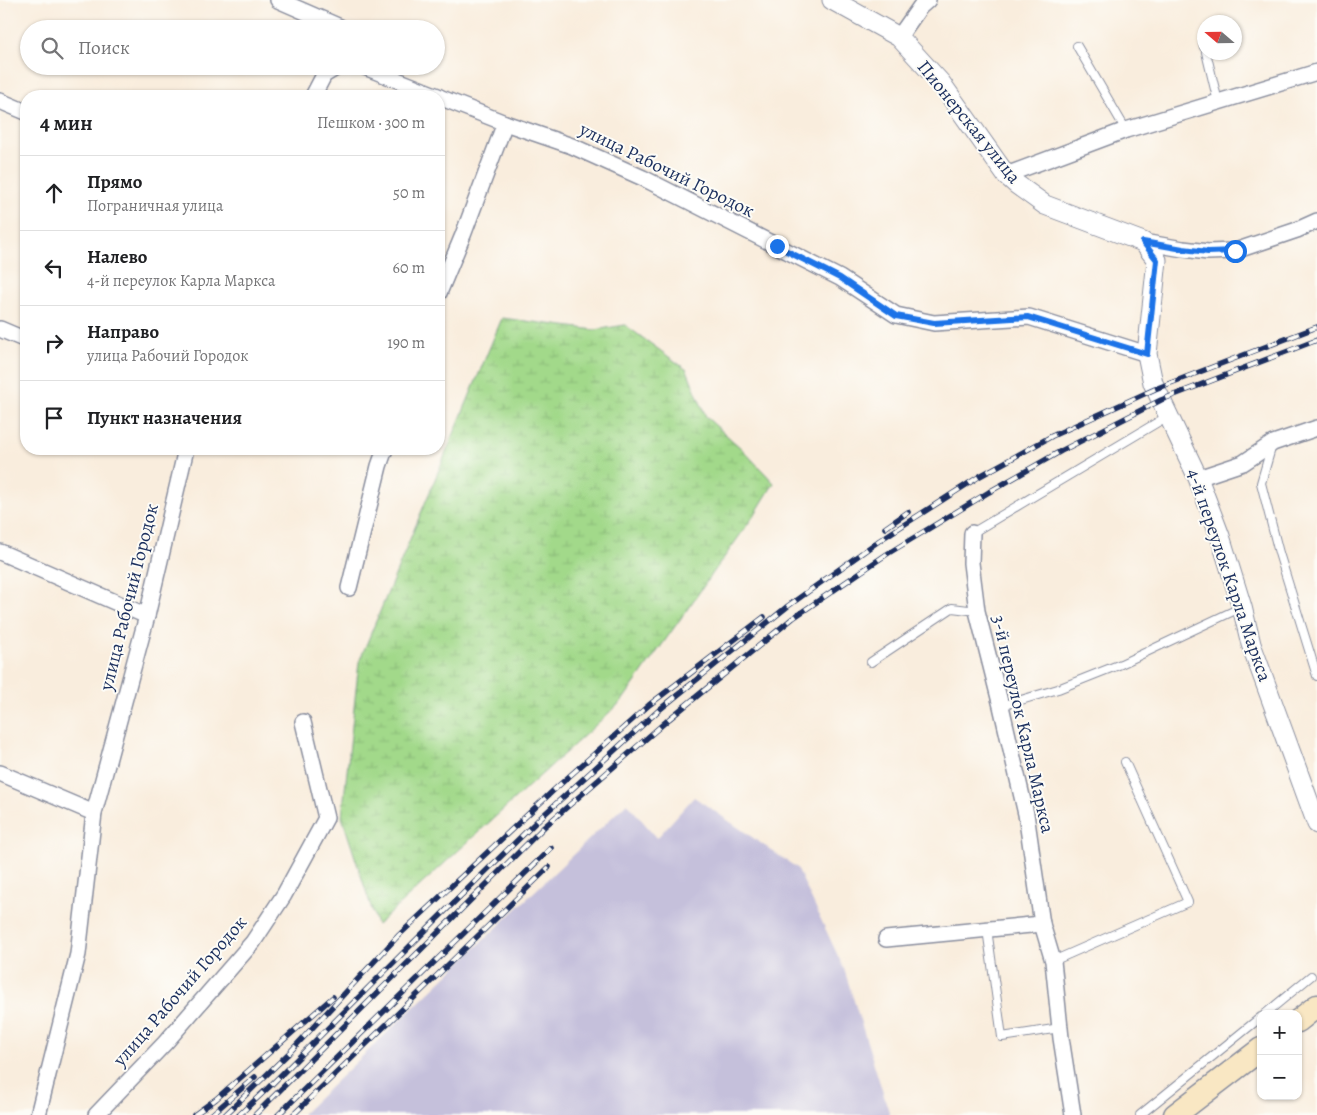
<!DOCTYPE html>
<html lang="ru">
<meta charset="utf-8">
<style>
:root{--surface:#fff;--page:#f2f2f2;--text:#202124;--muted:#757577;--line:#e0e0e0}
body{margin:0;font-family:Alegreya,serif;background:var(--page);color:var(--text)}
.controls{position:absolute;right:15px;bottom:15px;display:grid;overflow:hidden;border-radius:10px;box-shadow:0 1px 4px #0004}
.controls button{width:45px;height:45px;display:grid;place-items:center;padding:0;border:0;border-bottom:1px solid var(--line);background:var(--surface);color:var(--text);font:25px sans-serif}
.compass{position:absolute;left:1197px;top:15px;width:45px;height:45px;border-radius:50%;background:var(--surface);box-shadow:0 1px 4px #0004;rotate:290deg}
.stop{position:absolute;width:15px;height:15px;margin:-11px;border:4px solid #1a73e8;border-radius:50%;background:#fff}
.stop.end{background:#1a73e8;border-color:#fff;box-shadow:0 1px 5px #0008}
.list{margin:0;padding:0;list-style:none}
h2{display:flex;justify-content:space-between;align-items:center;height:65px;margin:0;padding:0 20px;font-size:21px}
h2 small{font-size:16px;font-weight:400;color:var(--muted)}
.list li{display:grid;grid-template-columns:32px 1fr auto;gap:15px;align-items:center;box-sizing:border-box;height:75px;padding:0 20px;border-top:1px solid var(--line)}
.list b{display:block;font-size:19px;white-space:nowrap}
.list p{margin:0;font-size:16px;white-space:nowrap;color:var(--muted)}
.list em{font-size:16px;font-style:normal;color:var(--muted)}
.icon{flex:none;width:28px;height:28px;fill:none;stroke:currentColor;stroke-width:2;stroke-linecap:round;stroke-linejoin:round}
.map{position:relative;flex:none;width:1317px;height:1115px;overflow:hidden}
.search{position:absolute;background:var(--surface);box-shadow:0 1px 4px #0004;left:20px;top:20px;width:425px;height:55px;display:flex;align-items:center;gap:12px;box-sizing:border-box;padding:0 18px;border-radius:28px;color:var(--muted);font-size:19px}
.panel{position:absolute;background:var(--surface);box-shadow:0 1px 4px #0004;left:20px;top:90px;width:425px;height:365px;border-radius:20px}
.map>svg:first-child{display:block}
.industrial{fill:#c5c0db}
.wetland{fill:url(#wetland-marsh);stroke:#5e8474}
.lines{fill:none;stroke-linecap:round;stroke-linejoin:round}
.service-casing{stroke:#8a8e9e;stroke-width:10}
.minor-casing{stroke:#8a8e9e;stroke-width:18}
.tertiary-casing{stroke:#8a8e9e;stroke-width:21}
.secondary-casing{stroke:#8a8e9e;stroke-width:25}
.service{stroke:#fff;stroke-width:8}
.minor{stroke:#fff;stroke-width:15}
.tertiary{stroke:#fff;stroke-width:19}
.secondary{stroke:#f9e7c3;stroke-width:22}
.rail-casing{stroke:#1b2f5e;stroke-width:5.5}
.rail{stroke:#fdfcf7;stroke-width:4;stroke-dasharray:11;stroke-linecap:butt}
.route{stroke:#1a73e8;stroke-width:6}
.labels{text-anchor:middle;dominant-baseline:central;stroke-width:4;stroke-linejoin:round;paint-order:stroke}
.street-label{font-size:19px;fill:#1b2f5e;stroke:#fdfcf7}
</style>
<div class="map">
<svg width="1317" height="1115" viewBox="0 0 1317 1115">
<defs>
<pattern id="wetland-marsh" width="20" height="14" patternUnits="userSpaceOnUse" patternTransform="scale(1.25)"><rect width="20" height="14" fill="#a2d98a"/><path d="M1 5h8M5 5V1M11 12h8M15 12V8" fill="none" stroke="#8bbb7a"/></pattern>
</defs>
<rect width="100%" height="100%" fill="#fdfcf7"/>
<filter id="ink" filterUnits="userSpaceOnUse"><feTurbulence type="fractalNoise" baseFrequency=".02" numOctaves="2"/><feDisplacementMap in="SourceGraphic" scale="10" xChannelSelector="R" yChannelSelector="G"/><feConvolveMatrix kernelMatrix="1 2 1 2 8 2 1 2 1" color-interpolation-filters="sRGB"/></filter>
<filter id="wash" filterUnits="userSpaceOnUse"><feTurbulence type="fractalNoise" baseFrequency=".0096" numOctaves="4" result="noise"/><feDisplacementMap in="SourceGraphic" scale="20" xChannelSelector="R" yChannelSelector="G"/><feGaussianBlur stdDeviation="1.12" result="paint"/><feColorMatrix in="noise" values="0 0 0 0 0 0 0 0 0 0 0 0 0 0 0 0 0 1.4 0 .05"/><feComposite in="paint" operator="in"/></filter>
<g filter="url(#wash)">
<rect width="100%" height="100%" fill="#f9eddd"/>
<polygon class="industrial" points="694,797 797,868 844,969 890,1115 301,1115 627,803 657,838"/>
<polygon class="wetland" points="502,318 595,330 625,325 687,370 706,417 742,449 774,483 755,514 622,701 377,925 342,817 359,662"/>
</g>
<g filter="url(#ink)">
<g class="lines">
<defs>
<g id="service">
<polyline points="1203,40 1204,47"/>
<polyline points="1077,46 1126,130"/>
<polyline points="1206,52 1218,102"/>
<polyline points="1272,445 1261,483 1279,553 1317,676"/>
<polyline points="972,533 1168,416"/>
<polyline points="871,662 952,608 977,611"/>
<polyline points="1001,706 1058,689 1121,664 1242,607"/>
<polyline points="987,929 1002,1037 1060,1028"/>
<polyline points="1053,961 1188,902 1125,762"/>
<polyline points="1265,1014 1311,976"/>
<polyline points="1140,1115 1261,1017"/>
</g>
<g id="minor">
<polyline points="278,0 340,27 341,29"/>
<polyline points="899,37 920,7 928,0"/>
<polyline points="362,66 438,96"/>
<polyline points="313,96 324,75 339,66"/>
<polyline points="439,97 505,123 572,146 643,178 840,278 896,315 934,323 1029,317 1147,354"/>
<polyline points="0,101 26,112"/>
<polyline points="1006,175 1126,130 1317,72"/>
<polyline points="1143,242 1183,249 1208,252 1235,251 1297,230 1317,221"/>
<polyline points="439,293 463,235 505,123"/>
<polyline points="0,329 26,340"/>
<polyline points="1198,478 1243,463 1273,443 1317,428"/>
<polyline points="972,533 971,563 977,611 1001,706 1026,814 1042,924 1053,961 1061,1038 1073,1115"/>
<polyline points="0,552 147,616"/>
<polyline points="349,588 379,466 385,449"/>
<polyline points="0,773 94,813"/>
<polyline points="886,939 1042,924"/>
<polyline points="38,1115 78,954 94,813 147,616 186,449"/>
<polyline points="96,1115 165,1043 253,942 284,895 326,818 303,722"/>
</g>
<polyline id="tertiary" points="832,0 899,37 941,83 1006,175 1016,184 1045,205 1143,242 1157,260 1147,354 1153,383 1198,478 1220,536 1242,607 1251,644 1317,824"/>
<g id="secondary">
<polyline points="1298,1021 1317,1006"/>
<polyline points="1175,1115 1261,1049"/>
</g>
</defs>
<use href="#service" class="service-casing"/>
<use href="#minor" class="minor-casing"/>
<use href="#tertiary" class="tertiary-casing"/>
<use href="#secondary" class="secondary-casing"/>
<use href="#service" class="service"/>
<use href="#minor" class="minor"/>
<use href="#tertiary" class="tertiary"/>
<use href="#secondary" class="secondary"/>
<defs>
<g id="rail">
<polyline points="885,528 908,512"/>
<polyline points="194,1115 216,1099 333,997"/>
<polyline points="211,1115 255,1077"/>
<polyline points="225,1115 289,1053 398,936 555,789 649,705 764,617"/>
<polyline points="239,1115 268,1088 436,920 538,820 659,710 788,606 880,540 980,476 1052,436 1155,389 1317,327"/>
<polyline points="255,1115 544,827 669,719 793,618 887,554 989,492 1061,451 1161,400 1317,340"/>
<polyline points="278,1115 551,848"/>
<polyline points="293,1115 549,867"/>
</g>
</defs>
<use href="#rail" class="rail-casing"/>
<use href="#rail" class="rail"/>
</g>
</g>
<g class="lines" filter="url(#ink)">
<polyline class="route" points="777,246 840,278 896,316 934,323 1028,317 1147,354 1157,260 1143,242 1183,249 1208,252 1235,251"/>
</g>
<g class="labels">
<g class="street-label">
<text transform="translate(969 122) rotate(51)">Пионерская улица</text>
<text transform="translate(667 170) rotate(26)">улица Рабочий Городок</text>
<text transform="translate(1229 575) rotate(71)">4-й переулок Карла Маркса</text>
<text transform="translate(129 597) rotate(-76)">улица Рабочий Городок</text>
<text transform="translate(1023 724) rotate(77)">3-й переулок Карла Маркса</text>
<text transform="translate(180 991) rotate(-49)">улица Рабочий Городок</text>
</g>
</g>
</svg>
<div class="controls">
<button>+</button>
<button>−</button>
</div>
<svg class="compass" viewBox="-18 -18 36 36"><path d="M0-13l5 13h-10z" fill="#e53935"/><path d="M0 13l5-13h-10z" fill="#757577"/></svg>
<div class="stop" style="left:1235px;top:251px"></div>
<div class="stop end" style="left:777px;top:246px"></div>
<div class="search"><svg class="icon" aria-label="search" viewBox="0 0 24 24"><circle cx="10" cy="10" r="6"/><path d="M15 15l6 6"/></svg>Поиск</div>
<section class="panel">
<h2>4 мин<small>Пешком · 300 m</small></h2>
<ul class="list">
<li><svg class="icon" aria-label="ahead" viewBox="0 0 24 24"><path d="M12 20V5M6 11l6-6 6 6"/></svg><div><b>Прямо</b><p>Пограничная улица</p></div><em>50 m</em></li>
<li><svg class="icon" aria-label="left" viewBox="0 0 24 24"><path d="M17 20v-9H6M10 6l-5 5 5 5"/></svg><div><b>Налево</b><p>4-й переулок Карла Маркса</p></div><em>60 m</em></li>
<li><svg class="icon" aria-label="right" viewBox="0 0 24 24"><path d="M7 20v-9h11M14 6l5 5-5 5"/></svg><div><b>Направо</b><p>улица Рабочий Городок</p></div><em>190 m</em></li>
<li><svg class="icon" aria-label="arrive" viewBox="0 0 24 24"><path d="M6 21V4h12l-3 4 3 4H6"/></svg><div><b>Пункт назначения</b></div></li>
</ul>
</section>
</div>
